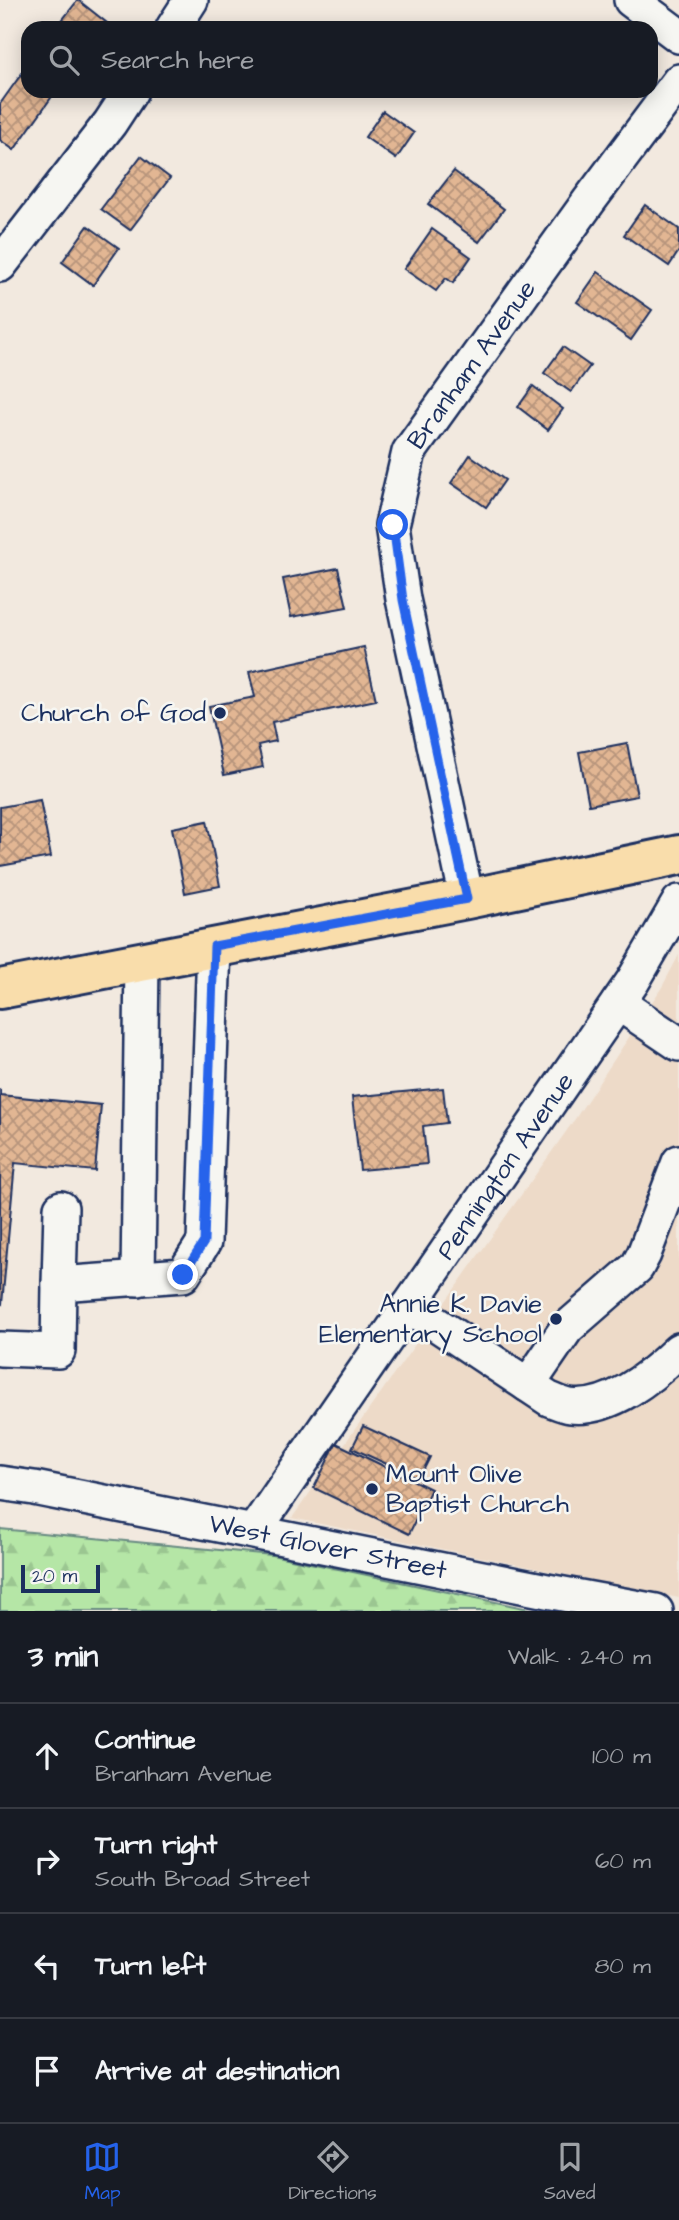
<!DOCTYPE html>
<meta charset="utf-8">
<style>
:root{--surface:#171b24;--page:#242831;--text:#f1f3f6;--muted:#9ea1a6;--line:#363941;--accent:#2563eb}
body{margin:0;font-family:"Architects Daughter",sans-serif;background:var(--page);color:var(--text)}
.scale{position:absolute;left:21px;bottom:18px;width:79px;box-sizing:border-box;padding-left:7px;border:4px solid #1b2f5e;border-top:0;font-size:19px;line-height:24px;white-space:nowrap;color:#1b2f5e;-webkit-text-stroke:5px #f6f6f2;paint-order:stroke}
.stop{position:absolute;width:21px;height:21px;margin:-16px;border:5px solid #2563eb;border-radius:50%;background:#fff}
.stop.end{background:#2563eb;border-color:#fff;box-shadow:0 2px 7px #0008}
.list{margin:0;padding:0;list-style:none}
h2{display:flex;justify-content:space-between;align-items:center;height:91px;margin:0;padding:0 28px;font-size:30px}
h2 small{font-size:23px;font-weight:400;color:var(--muted)}
.list li{display:grid;grid-template-columns:46px 1fr auto;gap:21px;align-items:center;box-sizing:border-box;height:105px;padding:0 28px;border-top:2px solid var(--line)}
.list b{display:block;font-size:26px;white-space:nowrap}
.list p{margin:0;font-size:23px;white-space:nowrap;color:var(--muted)}
.list em{font-size:23px;font-style:normal;color:var(--muted)}
.icon{flex:none;width:38px;height:38px;fill:none;stroke:currentColor;stroke-width:2;stroke-linecap:round;stroke-linejoin:round}
.map{position:relative;flex:none;width:679px;height:1611px;overflow:hidden}
.search{position:absolute;background:var(--surface);box-shadow:0 4px 18px #0003;left:21px;right:21px;top:21px;height:77px;display:flex;align-items:center;gap:18px;box-sizing:border-box;padding:0 24px;border-radius:21px;color:var(--muted);font-size:26px}
.sheet{height:511px;background:var(--surface)}
nav{display:flex;justify-content:space-around;align-items:center;box-sizing:border-box;height:98px;border-top:2px solid var(--line);background:var(--surface);font-size:19px;color:var(--muted)}
nav a{display:grid;justify-items:center;gap:4px}
nav .on{color:var(--accent)}
.map>svg:first-child{display:block}
.built{fill:#eddac8}
.forest{fill:url(#forest-firs);stroke:#688a82;stroke-width:2}
.building{fill:url(#building-cross-hatch);stroke:#1b2f5e;stroke-width:2}
.lines{fill:none;stroke-linecap:round;stroke-linejoin:round}
.minor-casing{stroke:#1b2f5e;stroke-width:38}
.major-casing{stroke:#1b2f5e;stroke-width:44}
.minor{stroke:#f6f6f2;stroke-width:33}
.major{stroke:#f9ddab;stroke-width:38}
.route{stroke:#2563eb;stroke-width:9}
.poi-dot{fill:#1b2f5e;stroke:#f6f6f2;stroke-width:2.5}
.labels{text-anchor:middle;dominant-baseline:central;stroke-width:5;stroke-linejoin:round;paint-order:stroke}
.street-label{font-size:26px;fill:#1b2f5e;stroke:#f6f6f2}
.poi-label{font-size:26px;fill:#1b2f5e;stroke:#f6f6f2;text-anchor:end}
</style>
<div class="map">
<svg width="679" height="1611" viewBox="0 0 679 1611">
<defs>
<pattern id="forest-firs" width="22" height="20" patternUnits="userSpaceOnUse" patternTransform="scale(1.75)"><rect width="22" height="20" fill="#b5e6a6"/><path d="M5 1l3.5 6h-7zM16 11l3.5 6h-7z" fill="#9bc691"/></pattern>
<pattern id="building-cross-hatch" width="8" height="8" patternUnits="userSpaceOnUse" patternTransform="scale(1.75)"><rect width="8" height="8" fill="#e2b693"/><path d="M0 0l8 8M0 8l8-8" fill="none" stroke="#b6947b"/></pattern>
</defs>
<rect width="100%" height="100%" fill="#f2e9df"/>
<filter id="ink" filterUnits="userSpaceOnUse"><feTurbulence type="fractalNoise" baseFrequency=".0143" numOctaves="2"/><feDisplacementMap in="SourceGraphic" scale="14" xChannelSelector="R" yChannelSelector="G"/><feConvolveMatrix kernelMatrix="1 2 1 2 8 2 1 2 1" color-interpolation-filters="sRGB"/></filter>
<g filter="url(#ink)">
<polygon class="built" points="679,955 679,1598 292,1518 575,1119 662,987"/>
<polygon class="forest" points="0,1529 272,1555 538,1611 0,1611"/>
<g class="building">
<polygon points="78,0 107,23 103,28 56,28"/>
<polygon points="22,73 28,77 28,91 47,91 53,95 14,150 0,140 0,104"/>
<polygon points="383,111 414,133 396,159 365,137"/>
<polygon points="141,156 170,178 130,230 101,209"/>
<polygon points="454,171 504,209 479,242 428,204"/>
<polygon points="645,205 679,229 679,251 669,266 624,235"/>
<polygon points="88,226 119,248 93,285 62,262"/>
<polygon points="432,229 471,257 453,283 446,278 436,291 404,269"/>
<polygon points="598,272 652,310 631,340 577,302"/>
<polygon points="563,347 590,366 571,392 544,373"/>
<polygon points="533,386 563,409 548,430 518,407"/>
<polygon points="470,455 505,480 486,507 451,483"/>
<polygon points="338,568 347,607 291,617 283,579"/>
<polygon points="364,647 376,700 272,722 276,741 258,745 263,767 224,775 209,706 255,697 249,672"/>
<polygon points="627,743 637,796 589,805 579,752"/>
<polygon points="40,800 51,857 0,866 0,807"/>
<polygon points="207,821 220,886 185,893 172,828"/>
<polygon points="443,1088 447,1123 423,1126 427,1164 360,1170 352,1097"/>
<polygon points="0,1089 0,1095 101,1105 95,1171 15,1163 2,1304 0,1303"/>
<polygon points="363,1426 430,1457 419,1479 352,1448"/>
<polygon points="336,1443 431,1489 409,1534 314,1488"/>
</g>
<g class="lines">
<defs>
<g id="minor">
<polyline points="631,0 679,36"/>
<polyline points="173,28 191,0"/>
<polyline points="0,265 110,123 131,91"/>
<path id="s1" d="M467 899 403 599 392 525 409 452 589 201 679 81"/>
<polyline points="618,1003 679,1044"/>
<polyline points="138,1279 142,960"/>
<polyline points="59,1284 61,1208"/>
<path d="M409 1306 549 1399C555 1401 563 1405 570 1406 610 1411 652 1376 679 1350"/>
<polyline points="0,1349 58,1351 59,1284 183,1275 204,1242 214,946"/>
<polyline points="528,1385 567,1328 637,1267 644,1254 679,1162"/>
<path id="s2" d="M0 1483 34 1488 547 1591 656 1611"/>
<path id="s3" d="M254 1531 633 981 679 902"/>
</g>
<polyline id="major" points="0,989 467,899 679,855"/>
</defs>
<use href="#minor" class="minor-casing"/>
<use href="#major" class="major-casing"/>
<use href="#minor" class="minor"/>
<use href="#major" class="major"/>
</g>
</g>
<g class="lines" filter="url(#ink)">
<polyline class="route" points="183,1275 204,1242 214,946 467,899 403,600 393,525"/>
</g>
<g class="poi-dot">
<circle cx="220" cy="713" r="7"/>
<circle cx="556" cy="1319" r="7"/>
<circle cx="372" cy="1489" r="7"/>
</g>
<g class="labels">
<g class="street-label">
<text stroke="none"><textPath href="#s1" startOffset="564">Branham Avenue</textPath></text>
<text stroke="none"><textPath href="#s3" startOffset="443">Pennington Avenue</textPath></text>
<text stroke="none"><textPath href="#s2" startOffset="334">West Glover Street</textPath></text>
</g>
<g class="poi-label">
<text x="206" y="713">Church of God</text>
<text x="542" y="1304">Annie K. Davie<tspan x="542" dy="30">Elementary School</tspan></text>
<text x="386" y="1474" text-anchor="start">Mount Olive<tspan x="386" dy="30">Baptist Church</tspan></text>
</g>
</g>
</svg>
<div class="scale">20 m</div>
<div class="stop" style="left:393px;top:525px"></div>
<div class="stop end" style="left:183px;top:1275px"></div>
<div class="search"><svg class="icon" aria-label="search" viewBox="0 0 24 24"><circle cx="10" cy="10" r="6"/><path d="M15 15l6 6"/></svg>Search here</div>
</div>
<section class="sheet">
<h2>3 min<small>Walk · 240 m</small></h2>
<ul class="list">
<li><svg class="icon" aria-label="ahead" viewBox="0 0 24 24"><path d="M12 20V5M6 11l6-6 6 6"/></svg><div><b>Continue</b><p>Branham Avenue</p></div><em>100 m</em></li>
<li><svg class="icon" aria-label="right" viewBox="0 0 24 24"><path d="M7 20v-9h11M14 6l5 5-5 5"/></svg><div><b>Turn right</b><p>South Broad Street</p></div><em>60 m</em></li>
<li><svg class="icon" aria-label="left" viewBox="0 0 24 24"><path d="M17 20v-9H6M10 6l-5 5 5 5"/></svg><div><b>Turn left</b></div><em>80 m</em></li>
<li><svg class="icon" aria-label="arrive" viewBox="0 0 24 24"><path d="M6 21V4h12l-3 4 3 4H6"/></svg><div><b>Arrive at destination</b></div></li>
</ul>
</section>
<nav>
<a class="on"><svg class="icon" aria-label="map" viewBox="0 0 24 24"><path d="M3 6l6-2 6 2 6-2v14l-6 2-6-2-6 2zM9 4v14M15 6v14"/></svg>Map</a>
<a><svg class="icon" aria-label="directions" viewBox="0 0 24 24"><path d="M12 3l9 9-9 9-9-9zM9 14v-3h6M13 9l2 2-2 2"/></svg>Directions</a>
<a><svg class="icon" aria-label="saved" viewBox="0 0 24 24"><path d="M7 4h10v16l-5-4-5 4z"/></svg>Saved</a>
</nav>
